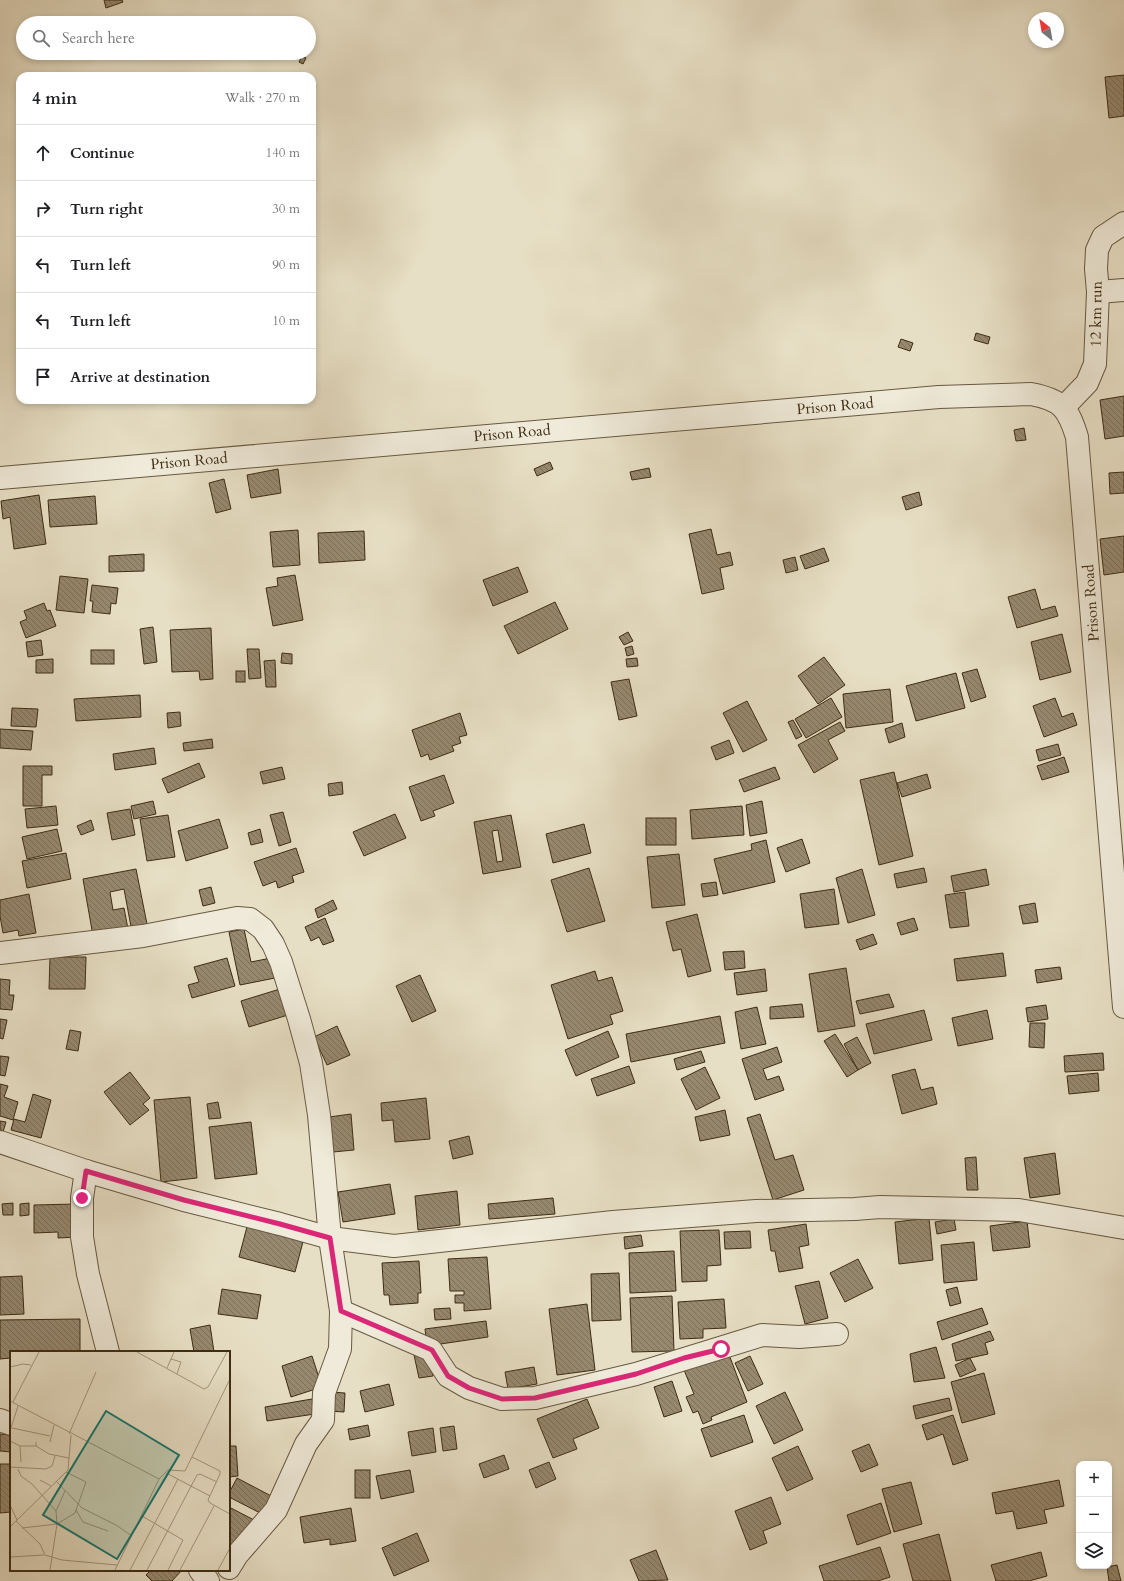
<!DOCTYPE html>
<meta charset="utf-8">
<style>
:root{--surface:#fff;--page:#f2f2f2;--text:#202124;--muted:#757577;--line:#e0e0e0}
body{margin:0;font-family:Cardo,serif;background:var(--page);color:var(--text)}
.controls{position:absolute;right:12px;bottom:12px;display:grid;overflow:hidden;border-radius:8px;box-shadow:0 2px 6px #0003}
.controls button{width:36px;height:36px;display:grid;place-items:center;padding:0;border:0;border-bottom:1px solid var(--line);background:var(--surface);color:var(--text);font:20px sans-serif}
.compass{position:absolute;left:1028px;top:12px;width:36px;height:36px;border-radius:50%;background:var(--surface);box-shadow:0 2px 6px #0003;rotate:329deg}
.stop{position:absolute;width:12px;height:12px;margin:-9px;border:3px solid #db2777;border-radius:50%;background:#fff}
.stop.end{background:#db2777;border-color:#fff;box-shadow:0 1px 4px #0008}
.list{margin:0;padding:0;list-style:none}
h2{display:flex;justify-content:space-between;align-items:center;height:52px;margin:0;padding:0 16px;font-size:17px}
h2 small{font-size:13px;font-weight:400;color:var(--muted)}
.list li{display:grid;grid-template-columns:26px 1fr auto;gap:12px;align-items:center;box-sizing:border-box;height:56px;padding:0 16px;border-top:1px solid var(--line)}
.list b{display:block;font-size:15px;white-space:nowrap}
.list em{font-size:13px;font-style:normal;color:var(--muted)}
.icon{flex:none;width:22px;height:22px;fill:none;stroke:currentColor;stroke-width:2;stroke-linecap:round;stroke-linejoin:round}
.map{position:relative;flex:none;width:1124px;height:1581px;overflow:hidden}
.search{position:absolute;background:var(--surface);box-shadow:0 2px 6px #0003;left:16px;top:16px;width:300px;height:44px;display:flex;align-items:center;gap:10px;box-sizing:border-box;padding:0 14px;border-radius:22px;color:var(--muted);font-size:15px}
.panel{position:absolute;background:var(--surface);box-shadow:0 2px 6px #0003;left:16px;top:72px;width:300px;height:332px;border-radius:12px}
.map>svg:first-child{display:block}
.building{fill:url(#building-back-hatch);stroke:#3e2c13;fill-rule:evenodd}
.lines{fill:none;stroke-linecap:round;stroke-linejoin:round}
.minor-casing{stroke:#685940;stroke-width:24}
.minor{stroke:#efead9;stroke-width:22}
.route{stroke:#db2777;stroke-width:5}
.labels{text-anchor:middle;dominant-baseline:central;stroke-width:3.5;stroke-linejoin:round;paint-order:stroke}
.street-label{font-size:15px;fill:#3e2c13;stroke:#efead9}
.inset-road{fill:none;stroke:#a3977e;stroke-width:1}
.view{fill:#0f766e;fill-opacity:0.15;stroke:#0f766e;stroke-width:2}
.inset-edge{fill:none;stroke:#3e2c13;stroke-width:2}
</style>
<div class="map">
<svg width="1124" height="1581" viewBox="0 0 1124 1581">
<defs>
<pattern id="building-back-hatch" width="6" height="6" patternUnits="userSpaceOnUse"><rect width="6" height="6" fill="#968970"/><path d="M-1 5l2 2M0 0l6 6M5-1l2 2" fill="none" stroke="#7c705b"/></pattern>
</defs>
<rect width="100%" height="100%" fill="#e7dfc5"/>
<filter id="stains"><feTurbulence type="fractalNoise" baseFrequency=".005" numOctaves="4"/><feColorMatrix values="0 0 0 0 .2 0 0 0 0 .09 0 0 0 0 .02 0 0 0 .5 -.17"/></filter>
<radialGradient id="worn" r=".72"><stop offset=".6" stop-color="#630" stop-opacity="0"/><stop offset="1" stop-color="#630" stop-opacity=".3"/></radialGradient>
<g class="building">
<polygon points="104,0 122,0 123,2 106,8"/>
<polygon points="302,56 306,58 303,64 299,62"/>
<polygon points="1124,75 1124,116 1109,118 1105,77"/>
<polygon points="976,333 990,337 988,344 974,340"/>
<polygon points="901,339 913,343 910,351 898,347"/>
<polygon points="1124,396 1124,436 1105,439 1100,400"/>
<polygon points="1024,428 1026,440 1016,441 1014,430"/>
<polygon points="550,462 553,469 537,476 534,469"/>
<polygon points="649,468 651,477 632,480 630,472"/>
<polygon points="278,469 281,493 251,498 247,475"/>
<polygon points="1124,472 1124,493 1110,494 1109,473"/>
<polygon points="224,479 231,509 216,513 209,483"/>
<polygon points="919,492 922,505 906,510 902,497"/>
<polygon points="39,495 46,544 14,549 10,517 3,519 1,501"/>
<polygon points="95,496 97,524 50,527 48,500"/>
<polygon points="711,529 717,555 730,552 733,565 720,568 724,589 702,594 689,534"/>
<polygon points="298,530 300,565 273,567 270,532"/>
<polygon points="364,531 365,560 319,563 318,533"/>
<polygon points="1124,536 1124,572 1104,575 1100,539"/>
<polygon points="824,548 829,561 805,569 800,556"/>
<polygon points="144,554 144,571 109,572 109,556"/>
<polygon points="795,557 798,570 786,573 783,560"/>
<polygon points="518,567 528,592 493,606 483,580"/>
<polygon points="295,575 303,620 273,626 266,588 278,586 277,578"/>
<polygon points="60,576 88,579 84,613 56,610"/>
<polygon points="92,585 118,588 116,604 111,603 110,614 92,612 93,601 90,601"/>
<polygon points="1035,589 1041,610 1055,606 1058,616 1017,628 1008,597"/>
<polygon points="555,602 568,629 518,654 504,626"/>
<polygon points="44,603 47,611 50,610 56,626 26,638 20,622 27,619 24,611"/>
<polygon points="153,627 157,662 144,664 140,629"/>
<polygon points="211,628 213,679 200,680 199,671 172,672 170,630"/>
<polygon points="628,632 633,641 624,645 619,637"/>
<polygon points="1062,634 1071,672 1040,680 1031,642"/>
<polygon points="41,640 43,655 28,657 26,642"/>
<polygon points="632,646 634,654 627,656 625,648"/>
<polygon points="247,649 259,649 261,678 249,679"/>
<rect x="91" y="650" width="23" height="14"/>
<polygon points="282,653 292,654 292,664 281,663"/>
<polygon points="824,657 845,685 818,704 798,676"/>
<polygon points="637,658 638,666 627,667 626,659"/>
<polygon points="53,659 53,673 36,673 36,660"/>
<polygon points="275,660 276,687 266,687 264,661"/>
<polygon points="977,669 986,697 971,702 962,673"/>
<rect x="236" y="671" width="9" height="11"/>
<polygon points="956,673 965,708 916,721 906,686"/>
<polygon points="629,679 637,716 619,720 611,682"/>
<polygon points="890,689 893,722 846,728 843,694"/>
<polygon points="140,695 141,717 76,721 74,699"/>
<polygon points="831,698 842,717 806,738 795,719"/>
<polygon points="1055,698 1062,717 1073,713 1077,725 1044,737 1033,706"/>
<polygon points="747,701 767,740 743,752 723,713"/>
<polygon points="12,708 38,709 36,727 11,726"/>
<polygon points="180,712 181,726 168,728 167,713"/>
<polygon points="460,713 467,735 459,737 461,743 452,746 454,751 430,760 428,754 421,757 412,730"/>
<polygon points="793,720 802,736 796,739 788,722"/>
<polygon points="840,722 845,731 828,740 838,759 814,773 798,745"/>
<polygon points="902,723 905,737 889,743 885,729"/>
<polygon points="0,729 33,731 31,750 0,748"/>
<polygon points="212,739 213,748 184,751 183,743"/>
<polygon points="729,740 734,753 716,760 711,747"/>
<polygon points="1058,744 1061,755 1039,761 1036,750"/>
<polygon points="154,748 156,764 115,770 113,754"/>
<polygon points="1064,757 1069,772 1042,780 1037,766"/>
<polygon points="199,763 205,777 168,793 162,779"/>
<polygon points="23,766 52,766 52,775 42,775 42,806 23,806"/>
<polygon points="282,767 285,779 263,784 260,772"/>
<polygon points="775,767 780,779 744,792 739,780"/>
<polygon points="894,772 913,856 879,865 860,780"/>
<polygon points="927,774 931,788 902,797 897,783"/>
<polygon points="444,775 454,803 433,811 435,816 421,821 409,787"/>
<polygon points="342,782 343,794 329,796 328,784"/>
<polygon points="153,801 156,814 134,819 131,806"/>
<polygon points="762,801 767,833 750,836 746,805"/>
<polygon points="56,806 58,825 27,828 25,809"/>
<polygon points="742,806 744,835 692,839 690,810"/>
<polygon points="130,809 135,835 112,840 107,813"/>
<polygon points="283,812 291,842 279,846 270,815"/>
<polygon points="395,814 406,838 364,856 353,832"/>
<polygon points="168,815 175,857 147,861 140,819"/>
<path d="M511 815 521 867 483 874 474 822ZM498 830 503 861 497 862 492 831Z"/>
<rect x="646" y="818" width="30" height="27"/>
<polygon points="219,819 228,848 186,861 178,831"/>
<polygon points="91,820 94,830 81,835 77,826"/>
<polygon points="584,824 591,853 553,863 546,834"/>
<polygon points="57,829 62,851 27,859 22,837"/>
<polygon points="260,829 263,842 251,845 248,833"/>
<polygon points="802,839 810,863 786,872 777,848"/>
<polygon points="766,840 775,882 723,894 714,859 752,850 751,844"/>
<polygon points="296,848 304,872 292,876 294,882 278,888 276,881 263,886 254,862"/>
<polygon points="66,853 71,879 27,888 22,861"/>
<polygon points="679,854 685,905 652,908 647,857"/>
<polygon points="589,868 605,921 567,932 551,880"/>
<polygon points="924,868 927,882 897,888 894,874"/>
<polygon points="136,869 148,929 132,932 124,889 110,892 113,910 124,908 128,929 93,936 83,879"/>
<polygon points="862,869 875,915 848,923 836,878"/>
<polygon points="986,869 989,885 954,892 951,876"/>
<polygon points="716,882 718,895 703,897 701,884"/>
<polygon points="211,887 215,903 203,906 199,890"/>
<polygon points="834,889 839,924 805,928 800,894"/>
<polygon points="965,892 969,926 950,928 945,895"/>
<polygon points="29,894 36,933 19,936 18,930 3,933 0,916 0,900"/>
<polygon points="333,900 337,909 318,918 315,909"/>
<polygon points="1035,903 1038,922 1023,924 1019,906"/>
<polygon points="697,914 711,971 688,977 681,949 673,951 666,922"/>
<polygon points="325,918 334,941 323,945 319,937 311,941 305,927"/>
<polygon points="914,918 918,930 901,935 897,923"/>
<polygon points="244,929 251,962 271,958 275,978 240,985 229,932"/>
<polygon points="873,934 877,944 860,950 856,940"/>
<polygon points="744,951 745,968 725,970 723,952"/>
<polygon points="1003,953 1006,976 957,981 954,959"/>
<polygon points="50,957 86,957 85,989 49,989"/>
<polygon points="227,958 235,986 192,998 188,985 199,982 194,967"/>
<polygon points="1060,967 1062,979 1037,983 1035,970"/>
<polygon points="846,968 855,1026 818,1032 809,974"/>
<polygon points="765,969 767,991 737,995 734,973"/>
<polygon points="595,971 598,981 612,977 623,1011 610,1015 613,1024 568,1039 551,985"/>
<polygon points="420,975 436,1011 412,1022 396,986"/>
<polygon points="0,979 10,980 9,995 14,995 12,1010 0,1009"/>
<polygon points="280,989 288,1015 249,1027 241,1001"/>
<polygon points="889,994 894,1007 860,1014 856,1001"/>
<polygon points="802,1004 804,1017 770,1019 770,1007"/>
<polygon points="1046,1005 1048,1019 1028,1022 1026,1008"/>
<polygon points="757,1007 766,1044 741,1049 735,1012"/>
<polygon points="924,1010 932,1040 874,1054 866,1024"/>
<polygon points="987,1010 993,1039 958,1046 952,1018"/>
<polygon points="720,1016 725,1043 631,1062 626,1034"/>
<polygon points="0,1019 7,1020 3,1039 0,1038"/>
<polygon points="1030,1023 1045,1023 1044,1048 1029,1047"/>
<polygon points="337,1026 350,1055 327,1065 314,1037"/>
<polygon points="70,1030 81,1032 78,1051 66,1049"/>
<polygon points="608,1031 619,1057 576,1076 565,1050"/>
<polygon points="835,1034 858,1070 847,1077 824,1041"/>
<polygon points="857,1037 871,1063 858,1070 844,1044"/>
<polygon points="777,1047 782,1062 763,1069 767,1080 779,1076 784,1090 755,1100 742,1059"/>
<polygon points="701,1051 705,1062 677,1070 674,1059"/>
<polygon points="1103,1053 1104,1070 1065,1072 1064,1056"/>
<polygon points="0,1056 9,1057 5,1076 0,1075"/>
<polygon points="629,1066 635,1083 597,1096 591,1079"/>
<polygon points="705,1067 720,1098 696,1110 681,1079"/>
<polygon points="915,1069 921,1090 933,1087 937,1104 902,1114 892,1075"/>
<polygon points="130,1072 150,1098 143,1104 149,1110 130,1125 104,1092"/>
<polygon points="1098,1073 1099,1091 1069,1094 1067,1076"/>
<polygon points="0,1084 8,1086 4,1097 18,1102 13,1120 0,1116"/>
<polygon points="33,1094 51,1100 41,1138 11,1130 14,1119 25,1122"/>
<polygon points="190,1097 197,1178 161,1182 154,1100"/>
<polygon points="426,1098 430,1139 395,1142 393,1120 382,1121 381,1103"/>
<polygon points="218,1102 221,1118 209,1119 207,1104"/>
<polygon points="725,1110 730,1135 700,1141 695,1117"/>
<polygon points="351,1114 354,1150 333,1152 329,1117"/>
<polygon points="760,1114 775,1160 793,1155 804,1190 773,1200 747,1118"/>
<polygon points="0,1121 6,1122 3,1132 0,1131"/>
<polygon points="251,1122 257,1174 215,1179 209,1127"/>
<polygon points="469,1136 473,1154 453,1159 449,1141"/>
<polygon points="1055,1153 1060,1194 1030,1198 1024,1158"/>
<polygon points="976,1157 978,1190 967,1190 965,1158"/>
<polygon points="390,1184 395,1214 343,1222 338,1192"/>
<polygon points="457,1191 460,1225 418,1230 415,1196"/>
<polygon points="553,1198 555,1214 489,1219 488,1204"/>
<polygon points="13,1203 13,1215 3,1215 2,1204"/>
<polygon points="29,1203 29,1215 20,1216 20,1204"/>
<polygon points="76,1204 77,1237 58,1238 58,1232 34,1233 34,1205"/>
<polygon points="929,1218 933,1260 899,1264 895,1222"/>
<polygon points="954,1219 956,1230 937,1234 935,1222"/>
<polygon points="1027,1221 1030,1247 993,1251 990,1226"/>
<polygon points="248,1223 304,1238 295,1272 239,1257"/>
<polygon points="806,1224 809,1245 799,1247 803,1268 779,1272 775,1251 771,1251 768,1230"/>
<polygon points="719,1230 721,1265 707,1266 707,1281 682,1282 680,1231"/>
<polygon points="750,1231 751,1248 725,1249 724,1232"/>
<polygon points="641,1235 643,1246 625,1249 624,1237"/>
<polygon points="974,1242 977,1280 944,1283 941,1245"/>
<polygon points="674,1251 676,1291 630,1293 629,1253"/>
<polygon points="487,1257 491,1309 464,1311 464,1303 455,1303 455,1295 464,1295 464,1291 450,1291 448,1259"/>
<polygon points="858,1259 873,1288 845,1302 830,1273"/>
<polygon points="419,1261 421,1293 418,1293 418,1303 390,1305 389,1295 384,1295 382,1263"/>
<polygon points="619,1273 621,1320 592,1321 591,1274"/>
<polygon points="22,1276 24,1314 0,1315 0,1277"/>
<polygon points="819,1281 828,1318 805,1324 795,1286"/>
<polygon points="957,1287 961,1303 950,1306 946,1290"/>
<polygon points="222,1289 261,1295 257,1319 218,1314"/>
<polygon points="672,1296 674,1351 632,1352 630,1298"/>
<polygon points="724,1299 726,1328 703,1329 703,1338 680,1339 678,1302"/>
<polygon points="587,1304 595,1370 557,1375 549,1309"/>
<polygon points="450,1308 451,1319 435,1320 434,1309"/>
<polygon points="982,1308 988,1324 942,1340 937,1322"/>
<polygon points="80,1319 80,1352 11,1352 11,1358 0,1359 0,1320"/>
<polygon points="486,1321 488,1337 427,1346 425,1329"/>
<polygon points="210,1325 214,1352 194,1352 190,1329"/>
<polygon points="990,1331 994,1340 985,1343 988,1354 956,1361 952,1344"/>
<polygon points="936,1347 945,1378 914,1382 910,1354"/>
<polygon points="728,1352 747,1402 711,1417 712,1420 703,1424 698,1411 693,1413 686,1397 694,1394 684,1370"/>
<polygon points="430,1353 433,1376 419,1378 414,1355"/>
<polygon points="312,1356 322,1387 291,1397 282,1366"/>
<polygon points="750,1356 763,1384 748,1391 735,1363"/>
<polygon points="970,1358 976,1370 960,1377 955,1365"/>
<polygon points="534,1367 537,1384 508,1389 505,1372"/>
<polygon points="984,1373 995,1414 962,1423 951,1382"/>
<polygon points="672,1381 682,1411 664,1417 654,1387"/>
<polygon points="389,1384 394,1405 365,1412 360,1391"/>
<polygon points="329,1392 345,1393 344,1412 328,1411"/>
<polygon points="785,1392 803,1430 774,1444 756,1406"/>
<polygon points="949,1398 952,1410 916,1419 913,1406"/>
<polygon points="312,1399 315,1414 267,1421 265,1407"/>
<polygon points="587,1399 599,1428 573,1439 577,1449 553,1458 537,1419"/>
<polygon points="744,1415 753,1442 711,1457 701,1429"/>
<polygon points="953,1415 968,1460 953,1465 943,1434 927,1440 922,1425"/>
<polygon points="368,1425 370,1436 350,1440 348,1429"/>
<polygon points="454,1426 457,1449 443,1451 440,1428"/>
<polygon points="433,1428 436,1452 412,1456 408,1432"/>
<polygon points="0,1434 11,1435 11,1452 0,1451"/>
<polygon points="869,1444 878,1465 861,1472 852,1451"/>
<polygon points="229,1446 236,1446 238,1476 229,1477"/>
<polygon points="798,1446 813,1479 787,1491 772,1458"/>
<polygon points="504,1455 509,1469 484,1478 479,1464"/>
<polygon points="549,1462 556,1479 536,1488 529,1470"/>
<polygon points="0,1464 11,1464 11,1512 0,1513"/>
<rect x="355" y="1470" width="15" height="28"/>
<polygon points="410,1470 414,1492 381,1499 376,1476"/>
<polygon points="237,1478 275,1498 266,1516 229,1497 229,1493"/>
<polygon points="1059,1480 1064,1506 1044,1510 1047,1523 1017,1529 1013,1511 996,1514 992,1493"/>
<polygon points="911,1482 922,1524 894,1532 882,1489"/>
<polygon points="771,1497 781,1524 763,1531 767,1543 750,1550 735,1511"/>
<polygon points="881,1503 891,1533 857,1545 847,1515"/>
<polygon points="231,1508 254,1520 237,1550 229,1545 229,1511"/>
<polygon points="351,1508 356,1541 330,1545 330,1539 304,1543 300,1517"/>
<polygon points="417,1533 429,1561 394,1576 382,1548"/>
<polygon points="939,1534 951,1581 913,1581 903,1544"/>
<polygon points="880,1547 890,1577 878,1581 824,1581 819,1566"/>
<polygon points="656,1550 668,1580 639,1581 630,1560"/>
<polygon points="1041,1552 1047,1576 1029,1581 996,1581 991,1565"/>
<polygon points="1117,1565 1121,1581 1109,1581 1107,1567"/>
<polygon points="151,1570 182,1570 172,1581 152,1581 146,1575"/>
</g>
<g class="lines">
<defs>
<g id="minor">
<polyline points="1098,292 1124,290"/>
<polyline points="1064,407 1087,383 1095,364 1098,292 1096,269 1097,250 1103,237 1124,223"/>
<path d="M0 478 939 397 1031 394C1062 400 1068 408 1077 437L1124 1007"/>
<polyline points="0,953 143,936 237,918 250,919 263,929 273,944 281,962 299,1019 311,1063 319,1115 330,1238 341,1311 340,1349 324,1393 323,1420 306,1444 276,1510 237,1555 229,1568"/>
<polyline points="0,1142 86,1171 184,1200 280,1224 330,1238 394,1246 613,1222 756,1211 855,1209 880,1207 1019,1210 1124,1228"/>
<polyline points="86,1171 82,1198 82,1237 88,1274 108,1352"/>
<polyline points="341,1311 431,1350 448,1376 469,1388 502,1399 535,1398 636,1374 762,1335 799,1337 837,1334"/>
<polyline points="0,1420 11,1424"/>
<polyline points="200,1570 208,1581"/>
</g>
</defs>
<use href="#minor" class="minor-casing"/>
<use href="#minor" class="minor"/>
</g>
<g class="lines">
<polyline class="route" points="82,1198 86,1171 184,1200 280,1224 330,1238 341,1311 432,1350 448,1376 469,1388 502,1399 535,1398 636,1374 684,1358 721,1349"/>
</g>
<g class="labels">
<g class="street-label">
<text transform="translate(1096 314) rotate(-89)">12 km run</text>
<text transform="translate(835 406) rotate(-5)">Prison Road</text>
<text transform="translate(512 433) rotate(-5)">Prison Road</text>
<text transform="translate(189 461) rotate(-5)">Prison Road</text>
<text transform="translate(1091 603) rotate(-94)">Prison Road</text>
</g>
</g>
<g transform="translate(10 1351)">
<rect width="220" height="220" fill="#e7dfc5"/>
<path class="inset-road" d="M127 1 194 38 198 36 217 1M161 8 171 11 167 23M0 16 13 13 21 14M157 17 164 1M0 50 149 128 105 219M3 51 29 1M2 77 40 85M0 80 8 55M59 83 86 21M0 90 10 95H26V91M40 91 44 74M10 95 11 111M26 95 39 103 59 107M182 106 210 120V123L198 149 200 152 220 163M0 116 36 118 42 115 45 105M8 118 11 125 22 133 46 160M156 122 200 145M149 128 158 119 175 120 220 28M30 129 41 135M46 130 72 157 106 174 122 185M0 154 7 169M66 159 73 171 98 180M132 165 173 189 158 219M6 170 30 193 35 204 52 209 107 214M0 176 58 119 61 84M12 177 47 173 65 162 76 131 56 121M0 206 34 204M40 219 47 173 46 160 55 140M120 219 168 128M137 219 187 124 190 123 207 131M170 219 204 155M208 219 220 197"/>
<path class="view" d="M96 60 169 104 107 208 33 164Z"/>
<rect width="220" height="220" class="inset-edge"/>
</g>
<rect width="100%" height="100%" filter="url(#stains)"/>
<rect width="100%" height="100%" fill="url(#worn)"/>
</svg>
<div class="controls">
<button>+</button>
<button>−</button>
<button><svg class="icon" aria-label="layers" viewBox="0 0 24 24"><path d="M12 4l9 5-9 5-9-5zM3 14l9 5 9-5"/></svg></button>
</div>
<svg class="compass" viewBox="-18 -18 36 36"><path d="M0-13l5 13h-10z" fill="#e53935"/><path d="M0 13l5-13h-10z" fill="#757577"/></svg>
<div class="stop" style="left:721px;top:1349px"></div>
<div class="stop end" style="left:82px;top:1198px"></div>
<div class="search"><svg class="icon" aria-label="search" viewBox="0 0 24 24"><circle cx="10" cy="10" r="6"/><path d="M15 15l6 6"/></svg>Search here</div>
<section class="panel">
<h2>4 min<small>Walk · 270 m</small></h2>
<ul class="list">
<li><svg class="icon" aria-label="ahead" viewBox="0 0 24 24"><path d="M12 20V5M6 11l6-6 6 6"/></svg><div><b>Continue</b></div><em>140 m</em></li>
<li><svg class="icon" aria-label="right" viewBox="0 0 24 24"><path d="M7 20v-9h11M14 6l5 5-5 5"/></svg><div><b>Turn right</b></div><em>30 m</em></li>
<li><svg class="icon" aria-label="left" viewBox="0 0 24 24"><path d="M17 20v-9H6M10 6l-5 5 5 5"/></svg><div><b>Turn left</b></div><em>90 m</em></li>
<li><svg class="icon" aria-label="left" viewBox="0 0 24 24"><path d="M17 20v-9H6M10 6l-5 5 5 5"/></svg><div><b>Turn left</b></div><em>10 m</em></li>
<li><svg class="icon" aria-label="arrive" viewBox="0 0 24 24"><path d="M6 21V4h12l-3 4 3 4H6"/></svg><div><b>Arrive at destination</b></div></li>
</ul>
</section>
</div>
